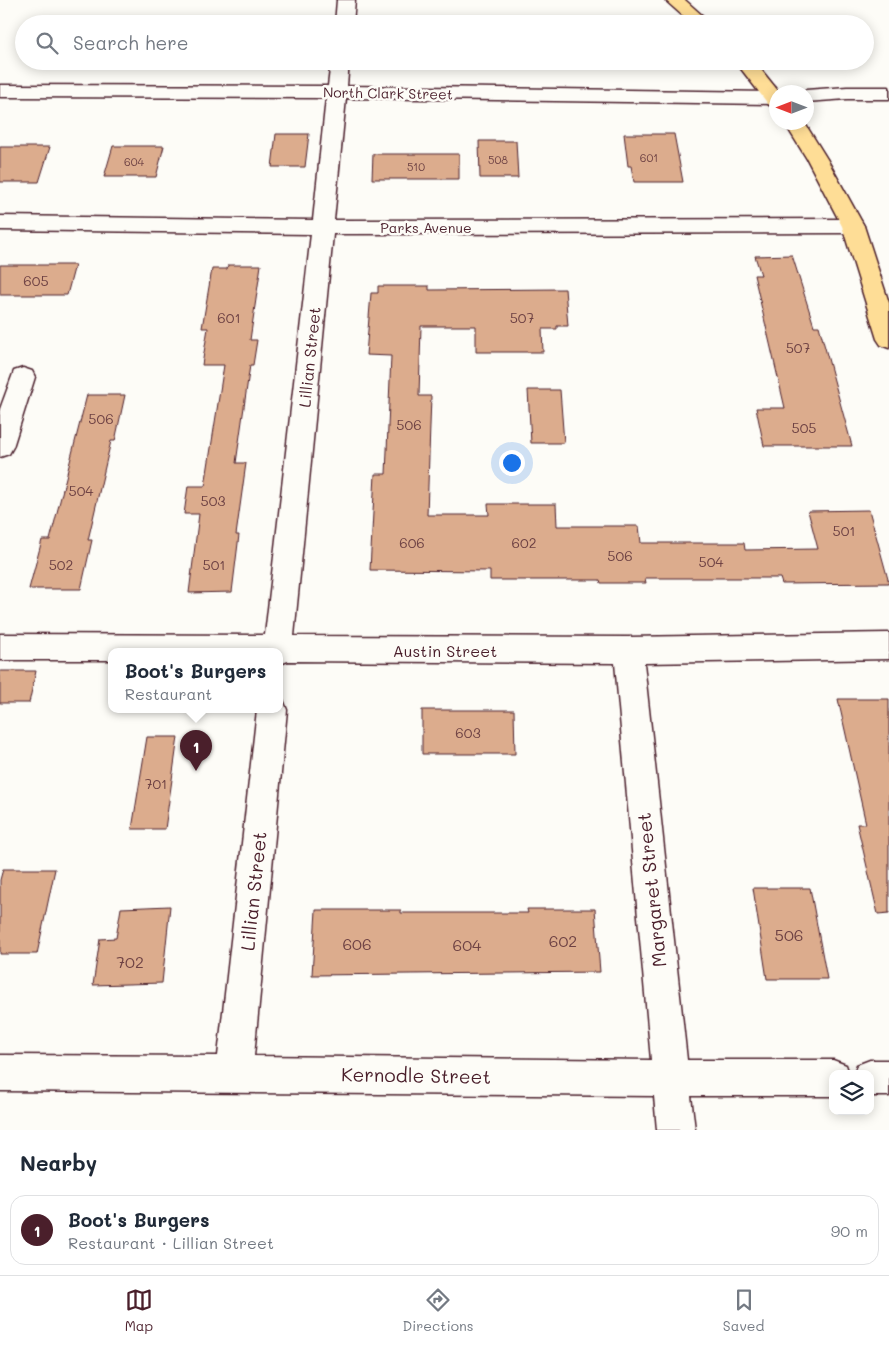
<!DOCTYPE html>
<meta charset="utf-8">
<style>
:root{--surface:#fff;--page:#f6f6f7;--text:#1f2937;--muted:#747a83;--line:#e0e1e3;--accent:#4a1f2b}
body{margin:0;font-family:Mali,sans-serif;background:var(--page);color:var(--text)}
.controls{position:absolute;right:15px;bottom:15px;display:grid;overflow:hidden;border-radius:10px;box-shadow:0 2px 12px #0003}
.controls button{width:45px;height:45px;display:grid;place-items:center;padding:0;border:0;border-bottom:1px solid var(--line);background:var(--surface);color:var(--text);font:25px sans-serif}
.compass{position:absolute;left:769px;top:85px;width:45px;height:45px;border-radius:50%;background:var(--surface);box-shadow:0 2px 12px #0003;rotate:270deg}
.you{position:absolute;left:511px;top:462px;width:18px;height:18px;margin:-12px;border:4px solid #fff;border-radius:50%;background:#1a73e8;box-shadow:0 0 0 8px #1a73e833}
.badge{display:grid;place-items:center;width:32px;height:32px;border-radius:50%;background:var(--accent);color:#fff;font-size:16px;font-weight:700}
.pin{position:absolute;translate:-50% -41px;filter:drop-shadow(0 1px 2px #0008)}
.pin::after{content:'';position:absolute;top:26px;width:18px;height:15px;background:inherit;clip-path:polygon(0 0,100% 0,50% 100%)}
.popup{position:absolute;left:108px;top:648px;width:175px;height:65px;box-sizing:border-box;display:grid;place-content:center;border-radius:10px;background:var(--surface);filter:drop-shadow(0 1px 4px #0005);font-size:16px;white-space:nowrap;color:var(--muted)}
.popup b{font-size:19px;color:var(--text)}
.popup::after{content:'';position:absolute;left:50%;top:100%;margin-left:-10px;border:10px solid transparent;border-top-color:var(--surface)}
.list{margin:0;padding:0;list-style:none}
h2{display:flex;justify-content:space-between;align-items:center;height:65px;margin:0;padding:0 20px;font-size:21px}
h2 small{font-size:16px;font-weight:400;color:var(--muted)}
.list li{display:grid;grid-template-columns:32px 1fr auto;gap:15px;align-items:center;box-sizing:border-box;height:70px;margin:0 10px 10px;padding:0 10px;border:1px solid var(--line);border-radius:15px}
.list b{display:block;font-size:19px;white-space:nowrap}
.list p{margin:0;font-size:16px;white-space:nowrap;color:var(--muted)}
.list em{font-size:16px;font-style:normal;color:var(--muted)}
.icon{flex:none;width:28px;height:28px;fill:none;stroke:currentColor;stroke-width:2;stroke-linecap:round;stroke-linejoin:round}
.map{position:relative;flex:none;width:889px;height:1130px;overflow:hidden}
.search{position:absolute;background:var(--surface);box-shadow:0 2px 12px #0003;left:15px;right:15px;top:15px;height:55px;display:flex;align-items:center;gap:12px;box-sizing:border-box;padding:0 18px;border-radius:28px;color:var(--muted);font-size:19px}
.sheet{height:145px;background:var(--surface)}
nav{display:flex;justify-content:space-around;align-items:center;box-sizing:border-box;height:70px;border-top:1px solid var(--line);background:var(--surface);font-size:14px;color:var(--muted)}
nav a{display:grid;justify-items:center;gap:2px}
nav .on{color:var(--accent)}
.map>svg:first-child{display:block}
.building{fill:#dcac8d;stroke:#4a1f2b}
.lines{fill:none;stroke-linecap:round;stroke-linejoin:round}
.street-casing{stroke:#4a1f2b;stroke-width:3}
.primary-casing{stroke:#4a1f2b;stroke-width:3}
.street{fill:#fdfcf7;fill-rule:evenodd}
.primary{fill:#fedd96;fill-rule:evenodd}
.labels{text-anchor:middle;dominant-baseline:central;stroke-width:5;stroke-linejoin:round;paint-order:stroke}
.far-number-label{font-size:11px;fill:#6e4244}
.far-street-label{font-size:14px;fill:#4a1f2b;stroke:#fdfcf7}
.number-label{font-size:14px;fill:#6e4244}
.street-label{font-size:16px;fill:#4a1f2b;stroke:#fdfcf7}
.near-number-label{font-size:16px;fill:#6e4244}
.near-street-label{font-size:19px;fill:#4a1f2b;stroke:#fdfcf7}
</style>
<div class="map">
<svg width="889" height="1130" viewBox="0 0 889 1130">
<rect width="100%" height="100%" fill="#fdfcf7"/>
<filter id="ink" filterUnits="userSpaceOnUse"><feTurbulence type="fractalNoise" baseFrequency=".02" numOctaves="2"/><feDisplacementMap in="SourceGraphic" scale="10" xChannelSelector="R" yChannelSelector="G"/><feConvolveMatrix kernelMatrix="1 2 1 2 8 2 1 2 1" color-interpolation-filters="sRGB"/></filter>
<g filter="url(#ink)">
<g class="building">
<polygon points="276,134 309,134 305,167 272,167"/>
<polygon points="624,134 674,134 683,182 634,182 631,166 628,166"/>
<polygon points="479,141 516,141 518,178 480,178"/>
<polygon points="113,146 164,146 156,177 104,177"/>
<polygon points="0,147 50,147 39,182 0,182"/>
<polygon points="373,154 459,154 459,179 372,179"/>
<polygon points="792,255 814,326 819,326 852,446 764,446 756,408 785,408 754,275 761,275 755,256"/>
<polygon points="0,265 75,265 67,295 0,295"/>
<polygon points="228,265 261,265 250,340 257,340 253,365 250,365 236,463 246,463 236,535 239,535 232,592 189,593 199,514 184,514 188,486 205,486 224,365 202,365 208,328 202,328 212,269 227,269"/>
<polygon points="378,286 429,286 429,290 565,289 568,326 557,326 557,329 542,329 543,352 476,352 476,326 421,326 419,396 431,396 427,515 489,515 488,504 556,504 557,526 639,526 641,543 744,543 745,550 818,549 808,511 869,510 889,583 782,584 780,578 645,578 646,583 601,583 600,580 490,580 490,571 370,570 375,474 386,474 391,356 366,355 371,293 378,293"/>
<polygon points="528,390 560,390 564,443 531,443"/>
<polygon points="87,395 125,395 115,441 111,441 88,540 92,540 81,589 29,589 42,540 50,540"/>
<polygon points="0,671 36,671 29,703 0,703"/>
<polygon points="838,699 889,699 889,913 878,914 857,824 866,824"/>
<polygon points="422,710 514,710 515,754 422,754"/>
<polygon points="147,737 178,737 165,829 132,829"/>
<polygon points="3,869 55,869 37,954 0,954 0,880"/>
<polygon points="753,888 810,888 827,979 767,979"/>
<polygon points="170,906 162,983 93,985 100,939 116,938 121,908"/>
<polygon points="527,909 595,909 600,972 312,975 316,910 401,910 401,913 528,913"/>
</g>
<g class="lines">
<defs>
<g id="street">
<polygon points="337,0 355,0 353,24 335,24"/>
<polygon points="331,61 349,61 347,86 778,92 776,104 346,98 334,220 853,219 861,221 864,226 861,231 853,233 333,234 294,636 628,637 889,633 889,659 644,663 687,1060 833,1060 846,1065 849,1074 833,1074 833,1096 691,1096 695,1130 657,1130 654,1096 0,1091 0,1055 218,1056 257,710 280,710 280,699 283,700 287,710 254,1056 651,1060 615,663 288,661 280,664 280,652 112,652 112,660 0,660 0,634 265,635 311,234 0,230 0,216 313,220 326,98 0,97 0,85 328,86"/>
<polygon points="847,87 889,87 889,99 847,99 806,102 806,92 799,92 806,90"/>
<polygon points="23,368 32,371 35,377 13,447 9,454 0,457 0,409 14,371"/>
<polygon points="870,1060 889,1060 889,1096 870,1096 870,1074 854,1074 857,1065"/>
</g>
<g id="primary">
<polygon points="665,0 685,0 712,24 692,24"/>
<polygon points="735,61 754,61 779,92 776,92 776,107 769,105"/>
<polygon points="784,122 804,122 827,159 864,226 889,303 889,348 881,345 877,339 842,226 807,159"/>
</g>
</defs>
<use href="#street" class="street-casing"/>
<use href="#primary" class="primary-casing"/>
<use href="#street" class="street"/>
<use href="#primary" class="primary"/>
</g>
</g>
<g class="labels">
<g class="far-number-label">
<text x="649" y="157">601</text>
<text x="498" y="159">508</text>
<text x="134" y="161">604</text>
<text x="416" y="166">510</text>
</g>
<g class="far-street-label">
<text transform="translate(388 93) rotate(1)">North Clark Street</text>
<text x="426" y="227">Parks Avenue</text>
</g>
<g class="number-label">
<text x="36" y="280">605</text>
<text x="229" y="317">601</text>
<text x="522" y="317">507</text>
<text x="798" y="347">507</text>
<text x="101" y="418">506</text>
<text x="409" y="424">506</text>
<text x="804" y="427">505</text>
<text x="81" y="490">504</text>
<text x="213" y="500">503</text>
<text x="844" y="530">501</text>
<text x="412" y="542">606</text>
<text x="524" y="542">602</text>
<text x="620" y="555">506</text>
<text x="711" y="561">504</text>
<text x="61" y="564">502</text>
<text x="214" y="564">501</text>
<text x="468" y="732">603</text>
<text x="156" y="783">701</text>
</g>
<g class="street-label">
<text transform="translate(309 357) rotate(-84)">Lillian Street</text>
<text x="445" y="650">Austin Street</text>
</g>
<g class="near-number-label">
<text x="789" y="934">506</text>
<text x="563" y="940">602</text>
<text x="357" y="943">606</text>
<text x="467" y="944">604</text>
<text x="130" y="961">702</text>
</g>
<g class="near-street-label">
<text transform="translate(651 890) rotate(-96)">Margaret Street</text>
<text transform="translate(253 891) rotate(-84)">Lillian Street</text>
<text transform="translate(416 1075) rotate(1)">Kernodle Street</text>
</g>
</g>
</svg>
<div class="controls">
<button><svg class="icon" aria-label="layers" viewBox="0 0 24 24"><path d="M12 4l9 5-9 5-9-5zM3 14l9 5 9-5"/></svg></button>
</div>
<svg class="compass" viewBox="-18 -18 36 36"><path d="M0-13l5 13h-10z" fill="#e53935"/><path d="M0 13l5-13h-10z" fill="#747a83"/></svg>
<div class="you"></div>
<div class="pin badge" style="left:196px;top:771px">1</div>
<div class="popup"><b>Boot's Burgers</b>Restaurant</div>
<div class="search"><svg class="icon" aria-label="search" viewBox="0 0 24 24"><circle cx="10" cy="10" r="6"/><path d="M15 15l6 6"/></svg>Search here</div>
</div>
<section class="sheet">
<h2>Nearby<small></small></h2>
<ul class="list">
<li><span class="badge">1</span><div><b>Boot's Burgers</b><p>Restaurant · Lillian Street</p></div><em>90 m</em></li>
</ul>
</section>
<nav>
<a class="on"><svg class="icon" aria-label="map" viewBox="0 0 24 24"><path d="M3 6l6-2 6 2 6-2v14l-6 2-6-2-6 2zM9 4v14M15 6v14"/></svg>Map</a>
<a><svg class="icon" aria-label="directions" viewBox="0 0 24 24"><path d="M12 3l9 9-9 9-9-9zM9 14v-3h6M13 9l2 2-2 2"/></svg>Directions</a>
<a><svg class="icon" aria-label="saved" viewBox="0 0 24 24"><path d="M7 4h10v16l-5-4-5 4z"/></svg>Saved</a>
</nav>
